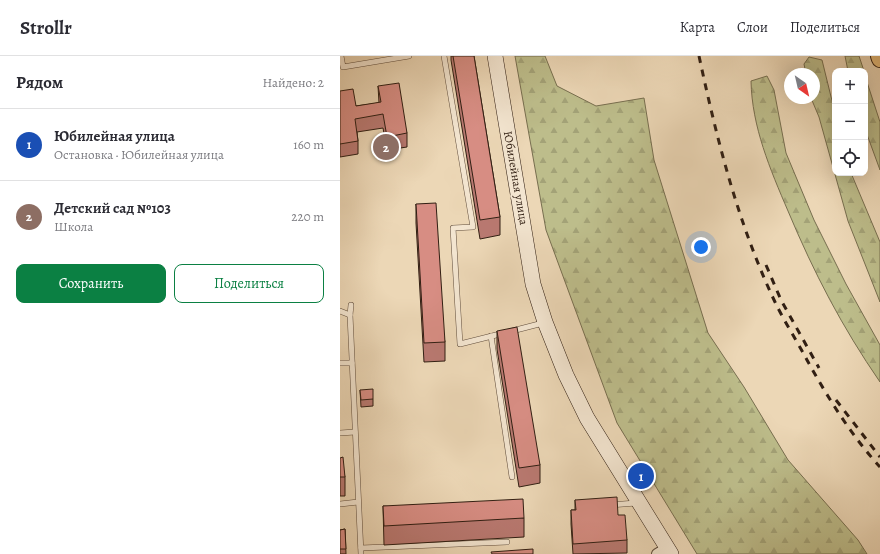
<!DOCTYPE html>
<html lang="ru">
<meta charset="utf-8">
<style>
:root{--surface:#fff;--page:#f7f7f7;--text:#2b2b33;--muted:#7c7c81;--line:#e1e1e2;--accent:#0b8043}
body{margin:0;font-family:Alegreya,serif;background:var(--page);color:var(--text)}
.controls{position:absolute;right:12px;top:12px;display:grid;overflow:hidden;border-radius:8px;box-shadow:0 4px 16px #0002}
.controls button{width:36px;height:36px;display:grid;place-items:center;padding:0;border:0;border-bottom:1px solid var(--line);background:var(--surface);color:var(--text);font:20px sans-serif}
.compass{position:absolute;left:444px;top:12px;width:36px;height:36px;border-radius:50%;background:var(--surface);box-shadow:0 4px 16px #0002;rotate:146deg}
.you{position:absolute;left:361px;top:191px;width:14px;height:14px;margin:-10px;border:3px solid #fff;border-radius:50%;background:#1a73e8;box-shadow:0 0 0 6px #1a73e833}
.badge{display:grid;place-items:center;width:26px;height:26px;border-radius:50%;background:var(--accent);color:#fff;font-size:13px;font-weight:700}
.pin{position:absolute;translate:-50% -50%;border:2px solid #fff;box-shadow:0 1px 4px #0006}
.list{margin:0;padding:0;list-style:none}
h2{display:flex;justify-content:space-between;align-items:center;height:52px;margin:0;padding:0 16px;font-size:17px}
h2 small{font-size:13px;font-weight:400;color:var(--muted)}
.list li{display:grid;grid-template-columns:26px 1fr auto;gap:12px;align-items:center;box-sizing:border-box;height:72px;padding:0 16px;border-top:1px solid var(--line)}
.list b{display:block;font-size:15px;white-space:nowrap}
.list p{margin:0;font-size:13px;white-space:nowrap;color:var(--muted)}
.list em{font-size:13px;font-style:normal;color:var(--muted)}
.actions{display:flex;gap:8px;padding:12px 16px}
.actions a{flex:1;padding:9px 0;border:1px solid var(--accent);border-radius:8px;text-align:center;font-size:14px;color:var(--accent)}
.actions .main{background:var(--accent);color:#fff}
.icon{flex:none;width:22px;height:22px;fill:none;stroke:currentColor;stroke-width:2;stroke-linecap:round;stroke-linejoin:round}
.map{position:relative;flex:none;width:540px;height:498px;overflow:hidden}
header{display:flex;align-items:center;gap:24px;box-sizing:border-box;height:56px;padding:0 20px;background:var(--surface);border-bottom:1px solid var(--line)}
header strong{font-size:19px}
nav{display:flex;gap:22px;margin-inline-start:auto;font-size:14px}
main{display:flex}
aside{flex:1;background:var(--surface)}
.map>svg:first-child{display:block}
.forest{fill:url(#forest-firs);stroke:#776e4f}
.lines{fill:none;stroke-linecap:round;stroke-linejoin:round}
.lane-casing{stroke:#604d3c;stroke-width:6}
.street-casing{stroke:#604d3c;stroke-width:12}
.secondary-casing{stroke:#311f13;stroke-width:16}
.primary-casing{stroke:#311f13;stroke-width:18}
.lane{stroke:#f3e5d0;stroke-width:5}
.street{stroke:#f3e5d0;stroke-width:10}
.secondary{stroke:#f3e5d0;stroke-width:15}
.primary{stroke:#e6bc7b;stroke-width:16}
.rail{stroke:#311f13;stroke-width:3;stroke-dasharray:7 7;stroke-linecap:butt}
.wall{fill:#b97971;stroke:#311f13}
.building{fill:#d78d83;stroke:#311f13}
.labels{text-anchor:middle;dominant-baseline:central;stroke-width:4;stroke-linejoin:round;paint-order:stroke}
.street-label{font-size:12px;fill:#311f13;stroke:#f3e5d0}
</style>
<header>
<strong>Strollr</strong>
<nav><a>Карта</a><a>Слои</a><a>Поделиться</a></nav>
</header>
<main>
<aside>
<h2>Рядом<small>Найдено: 2</small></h2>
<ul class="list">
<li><span class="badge" style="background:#1a4fb4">1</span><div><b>Юбилейная улица</b><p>Остановка · Юбилейная улица</p></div><em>160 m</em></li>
<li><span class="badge" style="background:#8d6e63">2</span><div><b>Детский сад №103</b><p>Школа</p></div><em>220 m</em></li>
</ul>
<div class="actions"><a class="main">Сохранить</a><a>Поделиться</a></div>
</aside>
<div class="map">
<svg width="540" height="498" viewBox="0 0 540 498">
<defs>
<pattern id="forest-firs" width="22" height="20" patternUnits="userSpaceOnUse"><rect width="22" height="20" fill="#bdbd8b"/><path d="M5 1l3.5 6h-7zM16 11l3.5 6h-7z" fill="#a3a277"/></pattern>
</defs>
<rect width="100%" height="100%" fill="#ecd7b6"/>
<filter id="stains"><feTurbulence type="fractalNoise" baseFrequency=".005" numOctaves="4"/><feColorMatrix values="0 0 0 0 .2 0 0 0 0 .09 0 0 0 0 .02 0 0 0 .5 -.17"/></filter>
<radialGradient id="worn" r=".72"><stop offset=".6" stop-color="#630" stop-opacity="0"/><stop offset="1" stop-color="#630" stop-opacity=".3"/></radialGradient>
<g class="forest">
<polygon points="175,0 205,0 217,30 256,50 304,42 314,104 368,277 404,331 448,404 518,484 527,498 357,498 277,367 206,174"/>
<polygon points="505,0 519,0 524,15 508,15"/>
<polygon points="469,1 482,4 495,57 495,117 511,117 540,186 540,246 508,165 479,61 471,42 474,42 474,18 466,18 464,8"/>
<path d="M427 20 434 34 446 97 474 164 506 228 540 289V326C502 271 474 217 448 155 430 113 412 71 411 25Z"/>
<polygon points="525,20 540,66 540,114 525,73"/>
</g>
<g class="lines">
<defs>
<g id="lane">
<polyline points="1,0 3,11 69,0"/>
<polyline points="104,0 133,171 113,172 120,288 164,277"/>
<polyline points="11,249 10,259 21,498"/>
<polyline points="0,255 10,259"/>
<polyline points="172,275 203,267"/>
<polyline points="151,280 172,421"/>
<polyline points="0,307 12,307"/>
<polyline points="0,377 15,376"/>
<polyline points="0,448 18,446"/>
<polyline points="270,449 296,447"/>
<polyline points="21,492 167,486"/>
</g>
<polyline id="street" points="317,498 327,492"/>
<polyline id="secondary" points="155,0 193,228 205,266 226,319 247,362 331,498"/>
<polyline id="primary" points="539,0 540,3"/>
</defs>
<use href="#lane" class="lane-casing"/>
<use href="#street" class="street-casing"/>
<use href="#secondary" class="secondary-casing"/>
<use href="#primary" class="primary-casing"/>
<use href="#lane" class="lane"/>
<use href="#street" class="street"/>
<use href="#secondary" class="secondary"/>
<use href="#primary" class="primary"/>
<g class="rail">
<path d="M359 0C377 84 398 168 435 246 444 265 457 285 467 304 488 342 511 379 540 411"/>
<polyline points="426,209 441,244 479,312"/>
<polyline points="496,344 540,401"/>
</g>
</g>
<g class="wall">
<polygon points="111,0 134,0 160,161 160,179 140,183 111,4"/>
<polygon points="38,30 67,77 67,91 47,94 43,72 17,76 18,85 18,98 0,101 0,35 16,50 39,47"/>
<polygon points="76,148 105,286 105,305 84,306 76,167"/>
<polygon points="157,275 200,409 200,427 179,431 157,293"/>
<polygon points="20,334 33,343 33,350 21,351"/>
<polygon points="0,402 5,421 5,440 0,440"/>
<polygon points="235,444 278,459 287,484 287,497 233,498 231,468 231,454 235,454"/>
<polygon points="43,450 184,462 184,481 44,489"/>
<polygon points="5,473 6,498 0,498 0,474"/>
</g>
<g class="building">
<polygon points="113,0 134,0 160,161 140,164"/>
<polygon points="59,27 67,77 47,81 43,58 15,63 18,85 0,88 0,35 13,33 16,50 41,46 38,30"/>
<polygon points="96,147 105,286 84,287 76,148"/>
<polygon points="177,271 200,409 179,412 157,275"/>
<polygon points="33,333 33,343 21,344 20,334"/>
<polygon points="3,401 5,421 0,421 0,402"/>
<polygon points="277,441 278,459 285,459 287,484 233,488 231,454 236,454 235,444"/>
<polygon points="183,443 184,462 44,470 43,450"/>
<polygon points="5,473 6,493 0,493 0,474"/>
<polygon points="193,493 193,498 152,498 151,496"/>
</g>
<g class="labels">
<g class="street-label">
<text transform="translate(176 122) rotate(80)">Юбилейная улица</text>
</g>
</g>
<rect width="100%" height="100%" filter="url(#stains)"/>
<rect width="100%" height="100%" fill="url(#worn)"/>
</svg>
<div class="controls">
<button>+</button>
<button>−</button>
<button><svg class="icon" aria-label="locate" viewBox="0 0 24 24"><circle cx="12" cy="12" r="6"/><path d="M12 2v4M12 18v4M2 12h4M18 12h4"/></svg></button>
</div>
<svg class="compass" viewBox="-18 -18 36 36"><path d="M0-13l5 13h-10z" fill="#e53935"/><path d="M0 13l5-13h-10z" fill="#7c7c81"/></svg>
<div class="you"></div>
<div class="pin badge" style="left:301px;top:420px;background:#1a4fb4">1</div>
<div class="pin badge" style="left:46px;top:91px;background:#8d6e63">2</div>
</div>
</main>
